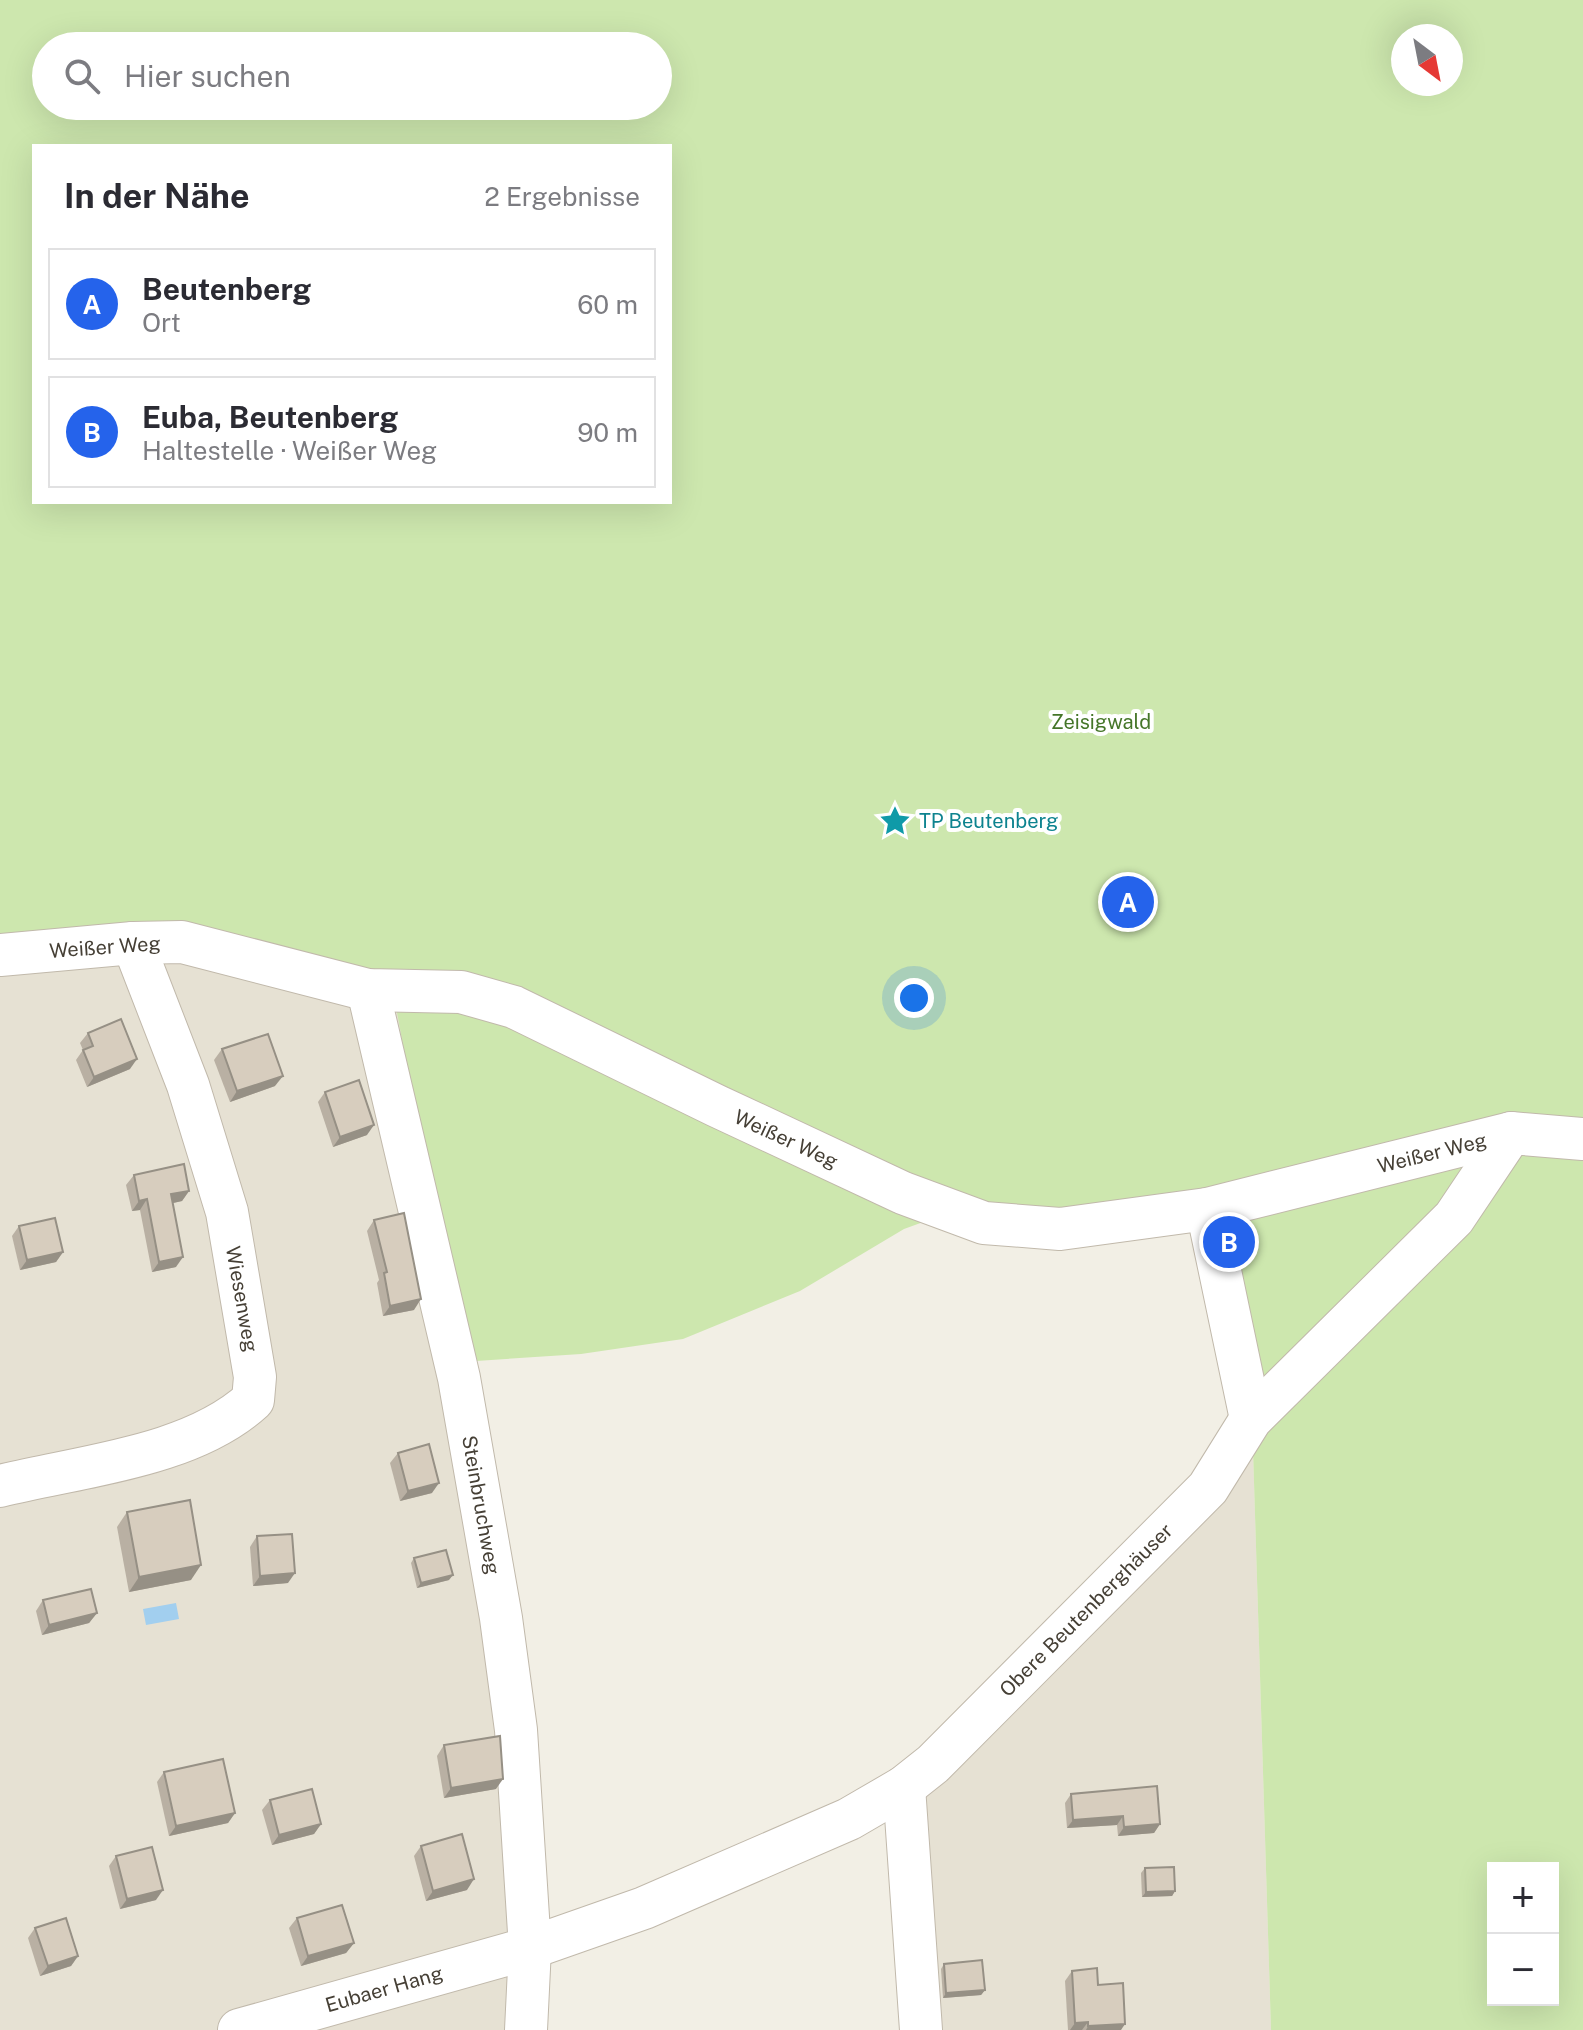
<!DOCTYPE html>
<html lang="de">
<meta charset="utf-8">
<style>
:root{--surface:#fff;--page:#f7f7f7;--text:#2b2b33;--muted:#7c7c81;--line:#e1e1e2;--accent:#2563eb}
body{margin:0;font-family:"Public Sans",sans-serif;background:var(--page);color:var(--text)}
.controls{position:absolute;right:24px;bottom:24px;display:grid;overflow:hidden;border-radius:0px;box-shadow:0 8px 32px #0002}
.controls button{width:72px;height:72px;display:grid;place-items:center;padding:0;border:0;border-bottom:2px solid var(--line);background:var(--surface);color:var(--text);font:40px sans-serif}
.compass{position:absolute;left:1391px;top:24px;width:72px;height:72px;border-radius:50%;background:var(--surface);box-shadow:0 8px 32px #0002;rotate:148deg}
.you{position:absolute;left:914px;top:998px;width:28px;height:28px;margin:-20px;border:6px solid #fff;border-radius:50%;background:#1a73e8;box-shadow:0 0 0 12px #1a73e833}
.badge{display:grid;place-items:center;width:52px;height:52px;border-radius:50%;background:var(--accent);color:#fff;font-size:26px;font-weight:700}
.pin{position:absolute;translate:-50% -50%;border:4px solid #fff;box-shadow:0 2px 8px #0006}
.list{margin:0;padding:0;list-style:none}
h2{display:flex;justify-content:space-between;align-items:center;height:104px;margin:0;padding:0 32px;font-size:34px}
h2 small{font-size:26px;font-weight:400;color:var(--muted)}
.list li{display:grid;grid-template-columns:52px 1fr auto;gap:24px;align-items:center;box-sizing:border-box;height:112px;margin:0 16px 16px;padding:0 16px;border:2px solid var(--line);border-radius:0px}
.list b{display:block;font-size:30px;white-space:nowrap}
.list p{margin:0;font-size:26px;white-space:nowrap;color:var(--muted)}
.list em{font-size:26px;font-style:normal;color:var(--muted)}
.icon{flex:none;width:44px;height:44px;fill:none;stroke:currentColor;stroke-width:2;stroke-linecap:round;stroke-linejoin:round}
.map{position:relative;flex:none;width:1583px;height:2030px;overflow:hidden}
.search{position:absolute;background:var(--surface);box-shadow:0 8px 32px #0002;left:32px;top:32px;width:640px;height:88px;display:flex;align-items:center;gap:20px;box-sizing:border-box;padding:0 28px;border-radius:44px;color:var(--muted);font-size:30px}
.panel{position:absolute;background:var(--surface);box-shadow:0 8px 32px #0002;left:32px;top:144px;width:640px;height:360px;border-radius:0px}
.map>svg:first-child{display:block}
.residential{fill:#e6e1d3}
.green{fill:#cde7ae;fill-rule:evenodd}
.water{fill:#a2cfef}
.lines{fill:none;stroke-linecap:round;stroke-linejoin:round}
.minor-casing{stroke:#c1b9ab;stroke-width:44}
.minor{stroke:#fff;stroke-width:42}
.wall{fill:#b9b0a3}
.shaded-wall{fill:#969085}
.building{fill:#d7cdbe;stroke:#969085;stroke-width:2}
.labels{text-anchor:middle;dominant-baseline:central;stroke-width:8;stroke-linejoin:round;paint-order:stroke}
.park-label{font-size:20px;fill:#457629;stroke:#fff}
.culture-label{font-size:20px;fill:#0d838f;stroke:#fff;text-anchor:start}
.street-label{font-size:20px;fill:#453f35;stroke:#fff}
</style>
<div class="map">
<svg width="1583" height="2030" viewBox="0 0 1583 2030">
<rect width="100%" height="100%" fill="#f2efe5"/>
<g class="residential">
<polygon points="165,954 397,1007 461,1362 533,2030 0,2030 0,966"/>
<polygon points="1253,1450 1271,2030 901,2030 886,1816"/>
</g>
<path class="green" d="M0 0H1583V2030H1271L1253 1450 1211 1191 1075 1218 970 1205 904 1229 800 1291 683 1339 581 1354 461 1362 396 1007 180 928 0 935ZM1403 36H1451V84H1403ZM46 46H658V106H46ZM34 146H670V502H34ZM1493 1868H1553V2000H1493Z"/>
<polygon class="water" points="176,1603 179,1619 146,1625 143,1609"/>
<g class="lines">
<defs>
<g id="minor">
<polyline points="0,955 133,943 182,942 368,990 461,992 514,1007 717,1106 903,1193 984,1223 1060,1229 1207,1209 1511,1133 1583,1139"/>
<polyline points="368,990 459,1378 501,1618 516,1730 530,1948 526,2030"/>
<polyline points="1207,1209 1251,1419"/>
<path d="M0 1486C80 1466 191 1457 253 1400L255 1377 227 1212 188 1085 133 943"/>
<polyline points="904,1787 921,2030"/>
<polyline points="239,2030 530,1948 644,1908 849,1819 904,1787 933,1764 1208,1488 1251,1419 1454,1218 1511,1133"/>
</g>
</defs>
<use href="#minor" class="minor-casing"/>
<use href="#minor" class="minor"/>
</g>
<g class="wall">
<polygon points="88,1033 130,1069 87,1087 76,1060 83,1050 80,1043"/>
<polygon points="222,1049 275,1086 230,1102 214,1060"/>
<polygon points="325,1092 367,1135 333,1147 318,1102"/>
<polygon points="134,1175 189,1191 182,1201 173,1203 176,1267 152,1272 140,1210 132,1211 126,1185"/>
<polygon points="374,1220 414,1310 383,1316 377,1283 379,1280 367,1231"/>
<polygon points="19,1226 63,1252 56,1262 20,1270 12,1236"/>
<polygon points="398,1453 432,1493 400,1501 390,1463"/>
<polygon points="127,1512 191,1580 129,1592 117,1527"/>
<polygon points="257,1536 288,1583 253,1586 250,1547"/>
<polygon points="414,1558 449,1580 417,1588 411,1563"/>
<polygon points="43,1600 97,1613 89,1623 42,1635 36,1611"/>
<polygon points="444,1745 496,1789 444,1798 437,1756"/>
<polygon points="164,1772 235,1813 228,1823 169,1836 157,1782"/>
<polygon points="1071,1794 1160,1824 1154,1833 1118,1836 1117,1825 1067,1828 1065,1803"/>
<polygon points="270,1800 321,1824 314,1834 272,1845 262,1810"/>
<polygon points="421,1846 467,1890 426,1901 414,1856"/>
<polygon points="116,1856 156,1900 120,1909 109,1866"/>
<polygon points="1145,1868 1175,1891 1172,1896 1142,1897 1141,1873"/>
<polygon points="297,1918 354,1943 346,1953 301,1966 289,1928"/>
<polygon points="35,1928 78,1956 71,1966 40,1976 28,1938"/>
<polygon points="944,1964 985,1990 981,1995 943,1998 941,1969"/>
<polygon points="1072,1971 1098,1985 1121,2030 1068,2030 1065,1981"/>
</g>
<g class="shaded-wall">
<polygon points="137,1059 130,1069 87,1087 94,1077"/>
<polygon points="283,1076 275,1086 230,1102 237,1091"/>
<polygon points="374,1125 367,1135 333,1147 340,1137"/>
<polygon points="189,1191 182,1201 164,1205 171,1194"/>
<polygon points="147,1199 140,1210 132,1211 139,1201"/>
<polygon points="63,1252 56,1262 20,1270 27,1260"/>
<polygon points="183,1257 176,1267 152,1272 159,1262"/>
<polygon points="421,1299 414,1310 383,1316 390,1306"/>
<polygon points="439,1483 432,1493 400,1501 408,1491"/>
<polygon points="201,1565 191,1580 129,1592 139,1577"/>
<polygon points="295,1573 288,1583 253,1586 260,1576"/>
<polygon points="453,1575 449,1580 417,1588 421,1583"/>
<polygon points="97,1613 89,1623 42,1635 49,1625"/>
<polygon points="503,1779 496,1789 444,1798 451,1788"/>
<polygon points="235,1813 228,1823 169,1836 176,1826"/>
<polygon points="1123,1816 1117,1825 1067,1828 1073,1820"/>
<polygon points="321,1824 314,1834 272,1845 279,1835"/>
<polygon points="1160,1824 1154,1833 1118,1836 1124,1827"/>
<polygon points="474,1879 467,1890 426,1901 433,1891"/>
<polygon points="163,1890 156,1900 120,1909 127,1899"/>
<polygon points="1175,1891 1172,1896 1142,1897 1146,1892"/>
<polygon points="354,1943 346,1953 301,1966 308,1956"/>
<polygon points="78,1956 71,1966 40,1976 48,1966"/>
<polygon points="985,1990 981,1995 943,1998 946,1993"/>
<polygon points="1088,2022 1082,2030 1070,2030 1075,2023"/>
<polygon points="1125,2024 1121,2030 1086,2030 1088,2026"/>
</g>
<g class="building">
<polygon points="121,1019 137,1059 94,1077 83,1050 93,1046 88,1033"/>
<polygon points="268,1034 283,1076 237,1091 222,1049"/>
<polygon points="359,1080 374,1125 340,1137 325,1092"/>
<polygon points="184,1164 189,1191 171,1194 183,1257 159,1262 147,1199 139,1201 134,1175"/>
<polygon points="404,1213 421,1299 390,1306 384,1273 387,1272 374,1220"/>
<polygon points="55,1218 63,1252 27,1260 19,1226"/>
<polygon points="429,1444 439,1483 408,1491 398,1453"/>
<polygon points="190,1500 201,1565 139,1577 127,1512"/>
<polygon points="292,1534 295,1573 260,1576 257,1536"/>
<polygon points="446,1550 453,1575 421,1583 414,1558"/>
<polygon points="91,1589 97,1613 49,1625 43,1600"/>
<polygon points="500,1736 503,1779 451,1788 444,1745"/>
<polygon points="223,1759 235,1813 176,1826 164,1772"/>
<polygon points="1157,1786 1160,1824 1124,1827 1123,1816 1073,1820 1071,1794"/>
<polygon points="312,1789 321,1824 279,1835 270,1800"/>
<polygon points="462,1834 474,1879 433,1891 421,1846"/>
<polygon points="152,1847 163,1890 127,1899 116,1856"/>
<polygon points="1174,1867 1175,1891 1146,1892 1145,1868"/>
<polygon points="342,1905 354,1943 308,1956 297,1918"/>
<polygon points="66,1918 78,1956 48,1966 35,1928"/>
<polygon points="982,1960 985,1990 946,1993 944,1964"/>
<polygon points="1097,1968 1098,1985 1123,1983 1125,2024 1088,2026 1088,2022 1075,2023 1072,1971"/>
</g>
<defs>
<symbol id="sight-bare" viewBox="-9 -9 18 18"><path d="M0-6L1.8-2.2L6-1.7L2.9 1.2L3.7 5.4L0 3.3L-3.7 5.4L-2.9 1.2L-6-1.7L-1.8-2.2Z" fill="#0f9aa8" stroke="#fff" stroke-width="2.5" paint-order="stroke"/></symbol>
</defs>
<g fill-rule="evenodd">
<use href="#sight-bare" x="873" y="799" width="44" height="44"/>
</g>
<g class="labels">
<g class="park-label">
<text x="1101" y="722">Zeisigwald</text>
</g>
<g class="culture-label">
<text x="919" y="821">TP Beutenberg</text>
</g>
<g class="street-label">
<text transform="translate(105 947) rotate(-4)">Weißer Weg</text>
<text transform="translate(786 1139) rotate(25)">Weißer Weg</text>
<text transform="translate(1432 1153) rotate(-14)">Weißer Weg</text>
<text transform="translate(242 1299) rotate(80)">Wiesenweg</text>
<text transform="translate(481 1505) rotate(80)">Steinbruchweg</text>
<text transform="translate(1086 1610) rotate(-45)">Obere Beutenberghäuser</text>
<text transform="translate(384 1989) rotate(-16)">Eubaer Hang</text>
</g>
</g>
</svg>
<div class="controls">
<button>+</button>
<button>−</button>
</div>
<svg class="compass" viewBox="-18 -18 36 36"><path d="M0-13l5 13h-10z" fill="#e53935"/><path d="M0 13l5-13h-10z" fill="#7c7c81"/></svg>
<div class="you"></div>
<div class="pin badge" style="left:1128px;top:902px">A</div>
<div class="pin badge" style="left:1229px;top:1242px">B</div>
<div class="search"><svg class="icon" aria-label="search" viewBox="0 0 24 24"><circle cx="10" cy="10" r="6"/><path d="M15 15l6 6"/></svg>Hier suchen</div>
<section class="panel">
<h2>In der Nähe<small>2 Ergebnisse</small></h2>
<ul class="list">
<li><span class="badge">A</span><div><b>Beutenberg</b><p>Ort</p></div><em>60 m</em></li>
<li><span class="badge">B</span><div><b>Euba, Beutenberg</b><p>Haltestelle · Weißer Weg</p></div><em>90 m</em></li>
</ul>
</section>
</div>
